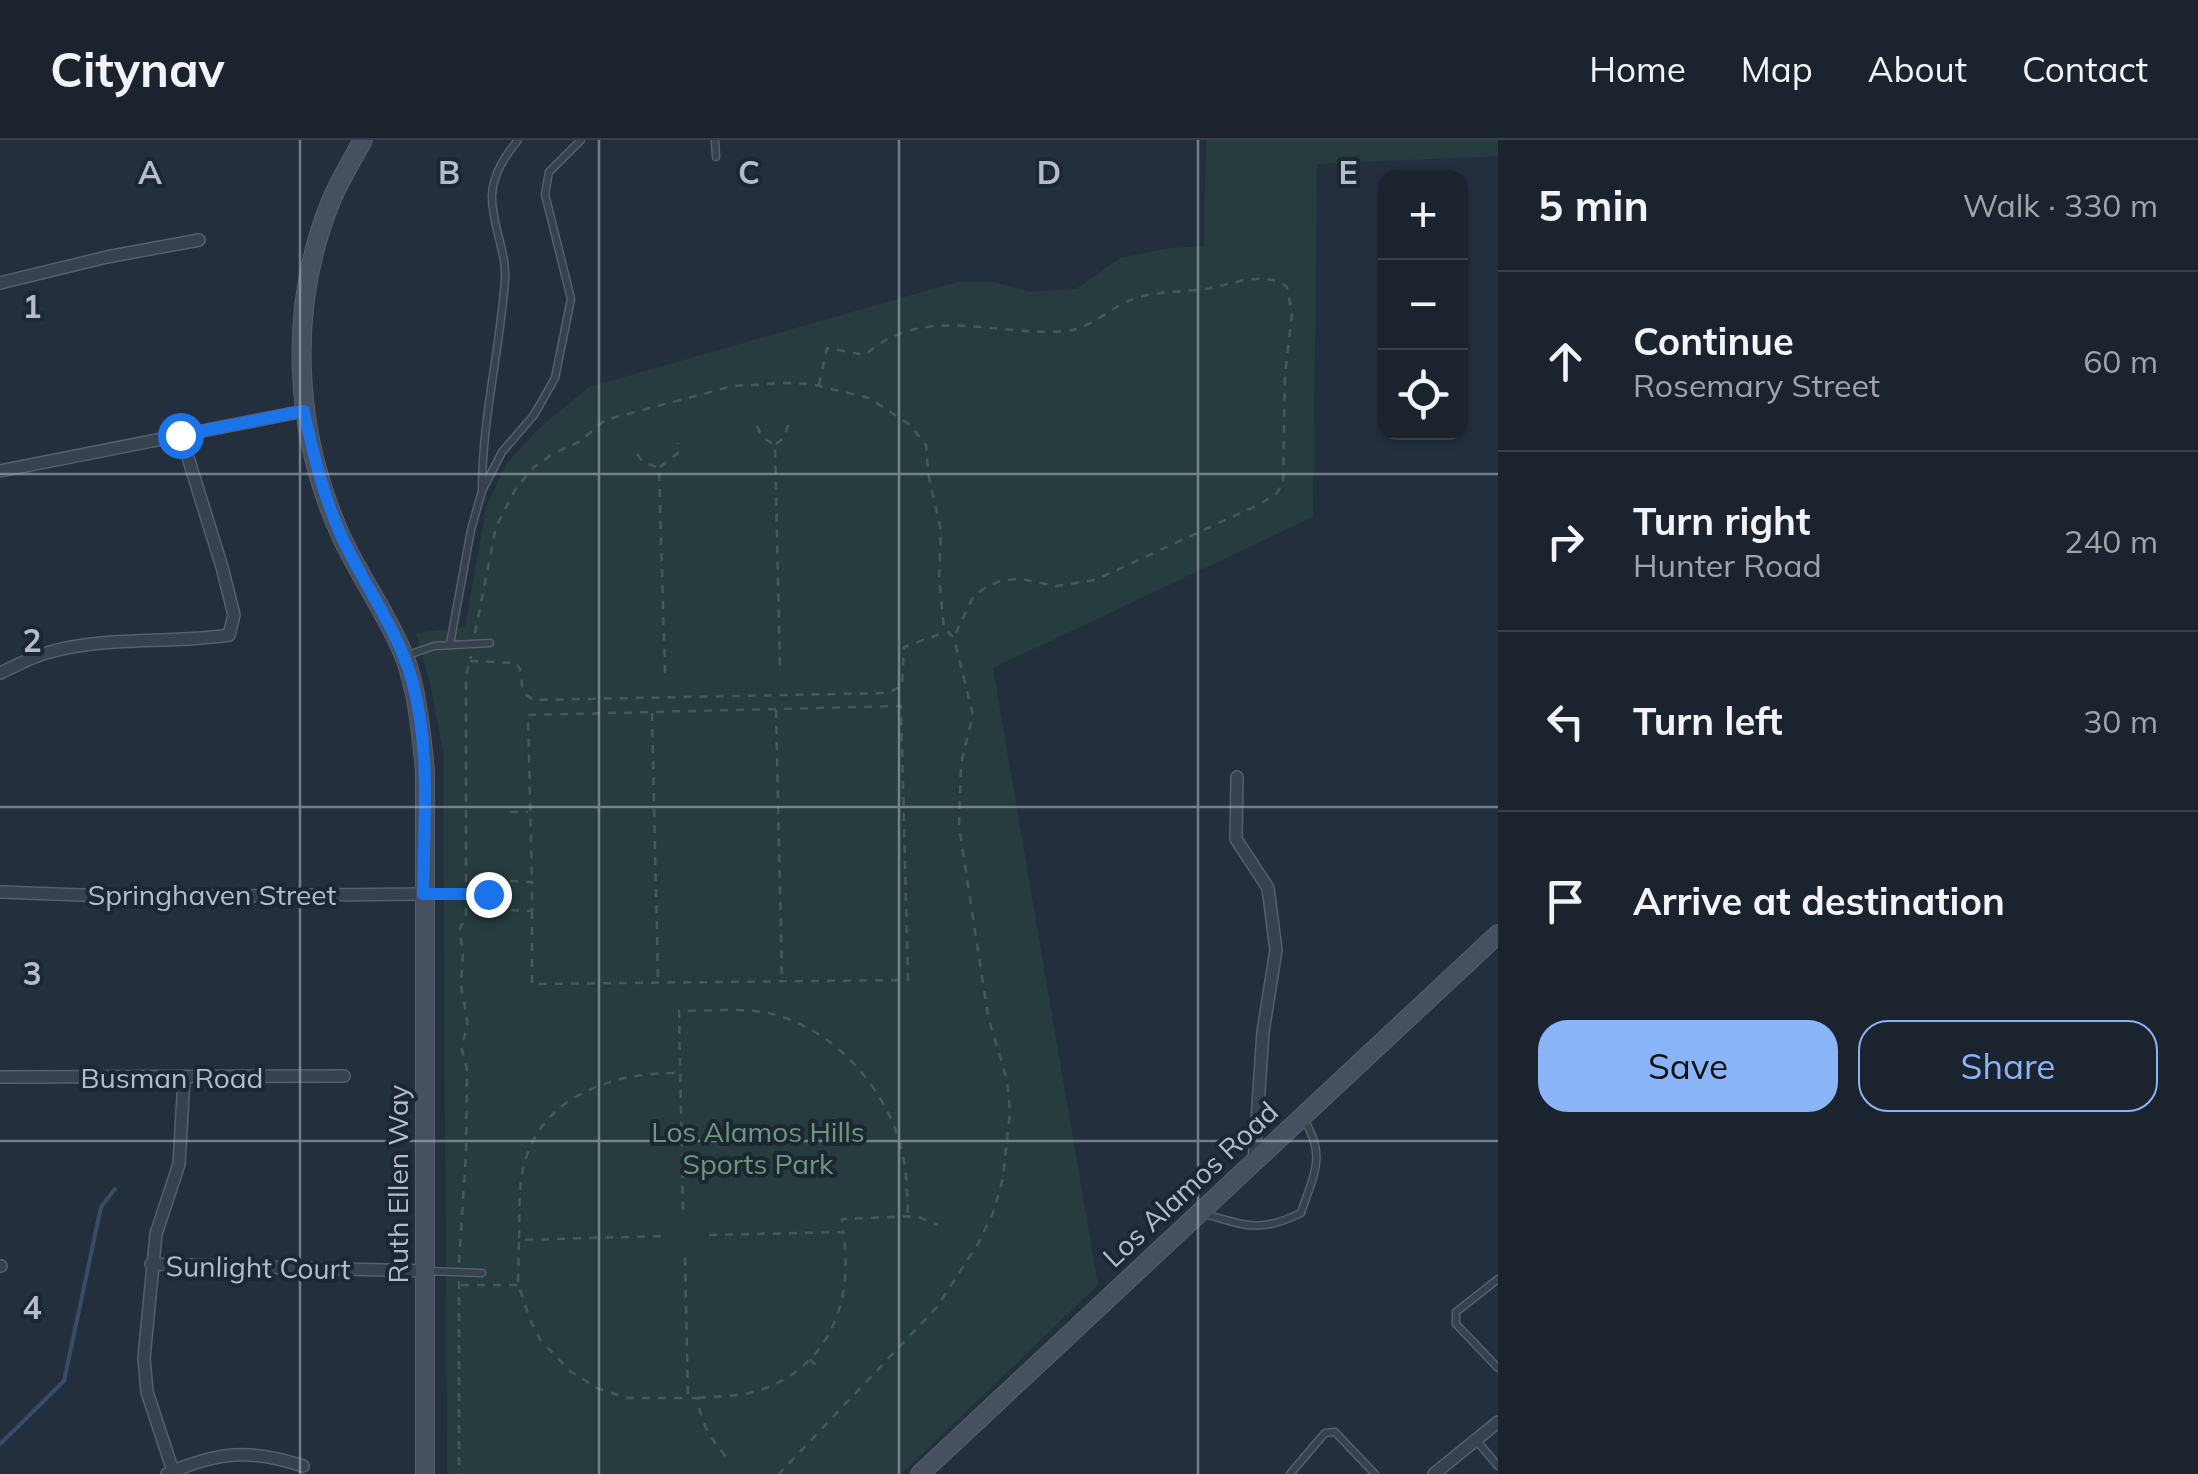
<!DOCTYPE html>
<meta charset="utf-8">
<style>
:root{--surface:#1b232e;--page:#282f3a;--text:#f1f3f6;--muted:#a0a4aa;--line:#39404a;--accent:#8ab4f8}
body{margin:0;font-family:Mulish,sans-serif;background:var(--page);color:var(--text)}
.controls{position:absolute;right:30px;top:30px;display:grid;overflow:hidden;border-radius:20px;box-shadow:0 2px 8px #0004}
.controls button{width:90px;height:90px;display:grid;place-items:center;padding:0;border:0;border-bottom:2px solid var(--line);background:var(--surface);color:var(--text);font:50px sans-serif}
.stop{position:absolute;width:30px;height:30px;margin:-22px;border:8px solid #1a73e8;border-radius:50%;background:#fff}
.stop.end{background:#1a73e8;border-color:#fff;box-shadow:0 2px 10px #0008}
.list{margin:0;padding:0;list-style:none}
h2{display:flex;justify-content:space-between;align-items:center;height:130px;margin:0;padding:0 40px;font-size:42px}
h2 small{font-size:32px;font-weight:400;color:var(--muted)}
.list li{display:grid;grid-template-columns:65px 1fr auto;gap:30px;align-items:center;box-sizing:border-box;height:180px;padding:0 40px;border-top:2px solid var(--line)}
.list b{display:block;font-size:38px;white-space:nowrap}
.list p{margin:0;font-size:32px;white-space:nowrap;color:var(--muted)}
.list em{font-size:32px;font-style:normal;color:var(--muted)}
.actions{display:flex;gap:20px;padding:30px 40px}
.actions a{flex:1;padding:22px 0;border:2px solid var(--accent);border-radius:30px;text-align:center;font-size:35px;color:var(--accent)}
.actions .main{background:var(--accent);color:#111}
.icon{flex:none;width:55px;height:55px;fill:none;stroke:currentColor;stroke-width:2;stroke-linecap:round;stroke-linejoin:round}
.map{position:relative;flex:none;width:1498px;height:1334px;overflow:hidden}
header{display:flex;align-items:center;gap:60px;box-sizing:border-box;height:140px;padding:0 50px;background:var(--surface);border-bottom:2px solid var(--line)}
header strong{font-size:48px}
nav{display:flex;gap:55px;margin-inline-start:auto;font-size:35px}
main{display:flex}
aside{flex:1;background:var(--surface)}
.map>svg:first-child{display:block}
.green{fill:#263c3f}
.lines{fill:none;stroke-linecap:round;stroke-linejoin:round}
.stream{stroke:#394c67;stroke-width:4}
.lane-casing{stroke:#565f6c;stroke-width:9}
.street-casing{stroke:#565f6c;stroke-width:14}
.secondary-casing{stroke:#565f6c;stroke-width:20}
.path{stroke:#44595c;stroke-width:2.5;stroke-dasharray:8 8;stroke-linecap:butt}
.lane{stroke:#38414e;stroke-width:6}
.street{stroke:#38414e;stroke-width:11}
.secondary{stroke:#465061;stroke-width:18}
.route{stroke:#1a73e8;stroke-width:12}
.grid{fill:none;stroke:#b4bcc9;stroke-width:2.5;stroke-opacity:0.55}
.labels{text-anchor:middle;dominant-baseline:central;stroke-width:8;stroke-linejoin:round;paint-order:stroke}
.street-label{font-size:28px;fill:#b4bcc9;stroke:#1d2633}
.park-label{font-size:28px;fill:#6b9a76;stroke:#1d2633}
.grid-label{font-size:32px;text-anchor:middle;font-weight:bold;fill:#b4bcc9;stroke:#1d2633;stroke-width:8;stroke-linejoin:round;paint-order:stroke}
</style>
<header>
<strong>Citynav</strong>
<nav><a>Home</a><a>Map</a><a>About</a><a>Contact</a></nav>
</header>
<main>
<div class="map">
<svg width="1498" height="1334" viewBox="0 0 1498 1334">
<rect width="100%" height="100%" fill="#242f3e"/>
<polygon class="green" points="1206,0 1498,0 1498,16 1317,24 1313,377 993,528 1098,1145 901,1334 447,1334 443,611 430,542 416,493 465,487 486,367 507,323 538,289 589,247 957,142 994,142 1030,152 1076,149 1120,118 1170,108 1204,106"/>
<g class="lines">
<polyline class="stream" points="0,1304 64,1241 101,1067 115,1049"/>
<defs>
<g id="lane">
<polyline points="715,0 716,17"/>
<path d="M482 350C482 279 500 210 505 140 507 112 491 84 492 55 493 34 505 16 518 0"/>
<polyline points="450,504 471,390 482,351 502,312 534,275 555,238 571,159 545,54 549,32 581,0"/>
<polyline points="408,515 434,506 490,503"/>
<polyline points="430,754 487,755"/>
<path d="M1204 1074C1248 1086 1259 1093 1301 1073 1314 1033 1327 1016 1303 978"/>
<polyline points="426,1131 482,1133"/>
<polyline points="1498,1139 1456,1172 1456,1184 1498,1228"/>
<polyline points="1476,1300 1498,1326"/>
<polyline points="1290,1334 1325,1293 1335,1292 1375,1334"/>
</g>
<g id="street">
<polyline points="0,143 107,117 199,100"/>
<polyline points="0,331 304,271"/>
<path d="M0 533C16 526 33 516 50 512 108 496 170 504 229 495L234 475 222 427 181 295"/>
<polyline points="1237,637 1236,699 1268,748 1276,810 1263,892 1254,1023"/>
<polyline points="0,752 136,757 423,754"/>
<polyline points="0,937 344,936"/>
<polyline points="151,1124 425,1131"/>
<polyline points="0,1126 1,1126"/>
<polyline points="173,1331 147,1252 144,1218 156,1094 179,1024 184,939"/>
<path d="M167 1334C216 1312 250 1308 303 1326"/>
<polyline points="1434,1334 1498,1282"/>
</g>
<g id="secondary">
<path d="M363 0C352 20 340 40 331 61 287 168 294 292 341 396 360 438 388 475 405 518 418 554 421 593 425 631V1334"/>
<polyline points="920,1334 1498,794"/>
</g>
</defs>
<use href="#lane" class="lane-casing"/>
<use href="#street" class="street-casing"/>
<use href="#secondary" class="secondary-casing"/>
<g class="path">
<path d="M819 245 827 208 865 215C924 162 999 198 1066 191 1093 188 1111 166 1136 158 1158 151 1182 152 1205 149 1225 146 1245 137 1266 139 1275 140 1280 142 1287 147L1292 174 1285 235 1283 343 1276 354 1258 365 1095 440 1056 446 1021 439 1003 440 986 447 973 457 954 497"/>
<polyline points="757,286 762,297 775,305 780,531"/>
<polyline points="776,304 784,298 788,285"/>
<polyline points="637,314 643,322 659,328 665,533"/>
<polyline points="660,327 678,313 678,303"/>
<polyline points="475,493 496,387 516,348 534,327 554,313 579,302 605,280 733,246 782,243 811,244 869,258 909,284 926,305 928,333 941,391 939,438 944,488 954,498 973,575 961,624 959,686 988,876 1007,940 1010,971 1003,1038 993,1073 979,1102 937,1167 779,1334"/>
<polyline points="470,521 516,523 520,529 523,552 533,560 887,553 902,546 904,507 946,492"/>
<polyline points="776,570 782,841"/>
<polyline points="652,573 658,840"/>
<polyline points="510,672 528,672"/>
<polyline points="510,741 532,742 532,771 511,770"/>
<polyline points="466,742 466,536 471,516"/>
<polyline points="532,771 532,844 908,840 901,566 528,575 532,742"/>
<path d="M683 1070 679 871C708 871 743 867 772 874 834 889 885 947 901 1007 907 1030 907 1053 908 1077"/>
<polyline points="709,1095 843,1092 842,1079 916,1076 938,1085"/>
<polyline points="661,1096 519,1100 518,1143 530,1180 541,1201 570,1231 597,1248 628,1258 688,1258"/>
<path d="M519 1098C520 1075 518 1052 523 1029 539 955 614 932 680 933"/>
<path d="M685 1118 688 1258H698C700 1285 713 1302 731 1322"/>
<polyline points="459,1123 466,1013 467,929 461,906 468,886 461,846 463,810 459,791 466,776 466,765"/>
<polyline points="459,1141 459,1334"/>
<polyline points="461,1145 518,1145"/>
<polyline points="810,1219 818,1228"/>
<path d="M698 1258C717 1256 735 1257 753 1252 827 1232 855 1163 843 1092"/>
</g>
<use href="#lane" class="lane"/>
<use href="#street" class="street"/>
<use href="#secondary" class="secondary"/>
</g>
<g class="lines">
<path class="route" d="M180 295 304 271C313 313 323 355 341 395 363 444 397 488 412 540 431 609 424 683 423 754H488"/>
</g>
<path class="grid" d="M300 0V1334M599 0V1334M899 0V1334M1198 0V1334M0 334H1498M0 667H1498M0 1001H1498"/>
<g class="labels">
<g class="street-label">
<text x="212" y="754">Springhaven Street</text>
<text x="172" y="937">Busman Road</text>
<text transform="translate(397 1044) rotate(-90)">Ruth Ellen Way</text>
<text transform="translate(1190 1044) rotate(-43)">Los Alamos Road</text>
<text transform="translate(258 1127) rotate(1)">Sunlight Court</text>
</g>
<g class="park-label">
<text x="758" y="991">Los Alamos Hills<tspan x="758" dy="32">Sports Park</tspan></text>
</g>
</g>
<g class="grid-label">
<text x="150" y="44">A</text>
<text x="449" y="44">B</text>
<text x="749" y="44">C</text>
<text x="1049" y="44">D</text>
<text x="1348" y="44">E</text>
<text x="32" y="178">1</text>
<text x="32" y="512">2</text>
<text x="32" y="845">3</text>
<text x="32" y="1179">4</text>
</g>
</svg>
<div class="controls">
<button>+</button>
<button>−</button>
<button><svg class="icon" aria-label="locate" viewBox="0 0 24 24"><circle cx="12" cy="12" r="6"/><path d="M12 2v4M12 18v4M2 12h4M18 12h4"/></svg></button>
</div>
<div class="stop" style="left:180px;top:295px"></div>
<div class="stop end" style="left:488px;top:754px"></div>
</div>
<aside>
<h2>5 min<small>Walk · 330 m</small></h2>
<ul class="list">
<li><svg class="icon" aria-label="ahead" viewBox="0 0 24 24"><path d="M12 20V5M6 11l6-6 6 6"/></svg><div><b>Continue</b><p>Rosemary Street</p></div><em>60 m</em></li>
<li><svg class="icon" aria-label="right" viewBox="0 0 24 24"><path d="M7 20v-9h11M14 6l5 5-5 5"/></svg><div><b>Turn right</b><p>Hunter Road</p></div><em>240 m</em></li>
<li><svg class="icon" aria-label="left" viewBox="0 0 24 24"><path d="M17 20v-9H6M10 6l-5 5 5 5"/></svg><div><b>Turn left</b></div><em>30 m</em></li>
<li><svg class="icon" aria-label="arrive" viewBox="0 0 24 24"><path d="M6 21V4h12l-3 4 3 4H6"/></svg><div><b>Arrive at destination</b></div></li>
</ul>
<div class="actions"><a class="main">Save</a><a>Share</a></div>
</aside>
</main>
